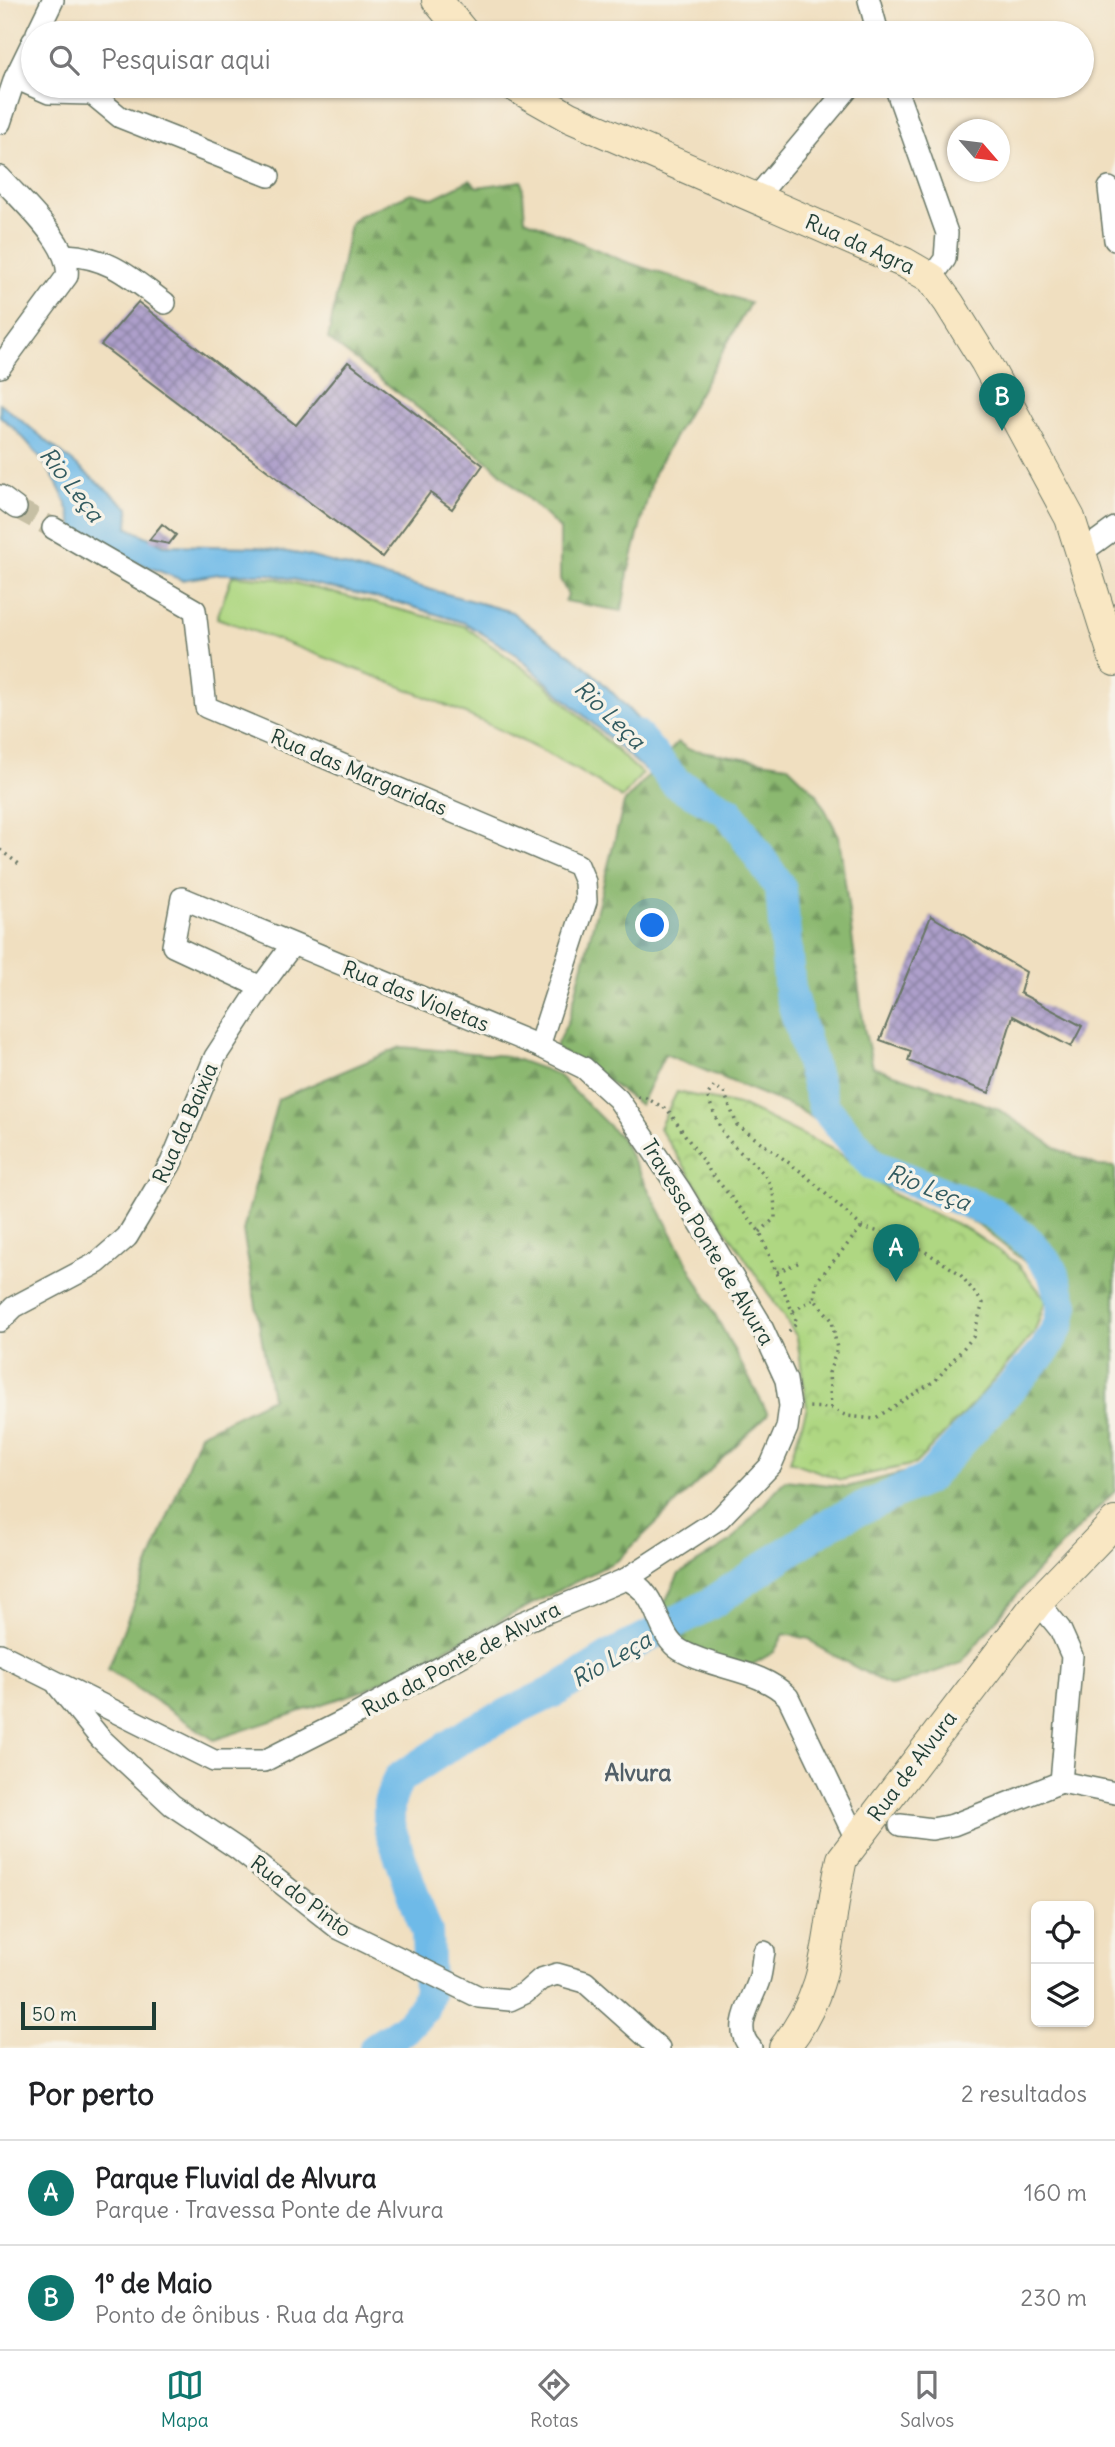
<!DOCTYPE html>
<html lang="pt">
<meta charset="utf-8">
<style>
:root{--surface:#fff;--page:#f2f2f2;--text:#202124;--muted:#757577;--line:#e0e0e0;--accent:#0f766e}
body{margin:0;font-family:Delius,sans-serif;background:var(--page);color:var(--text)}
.controls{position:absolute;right:21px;bottom:21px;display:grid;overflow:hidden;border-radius:10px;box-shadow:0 2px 5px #0004}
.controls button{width:63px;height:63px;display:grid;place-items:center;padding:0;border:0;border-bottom:2px solid var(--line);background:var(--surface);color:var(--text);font:35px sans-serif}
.compass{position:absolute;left:947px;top:119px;width:63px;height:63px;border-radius:50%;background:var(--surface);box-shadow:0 2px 5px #0004;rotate:118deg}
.scale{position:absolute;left:21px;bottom:18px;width:135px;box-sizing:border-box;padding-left:7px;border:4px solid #1f3d34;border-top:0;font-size:19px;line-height:24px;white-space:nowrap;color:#1f3d34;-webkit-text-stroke:5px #f7f3e8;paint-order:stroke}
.you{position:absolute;left:653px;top:926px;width:24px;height:24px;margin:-18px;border:5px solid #fff;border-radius:50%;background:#1a73e8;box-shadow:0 0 0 10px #1a73e833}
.badge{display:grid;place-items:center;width:46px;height:46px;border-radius:50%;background:var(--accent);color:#fff;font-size:23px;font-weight:700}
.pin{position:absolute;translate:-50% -58px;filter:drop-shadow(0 2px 4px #0008)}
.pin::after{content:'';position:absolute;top:37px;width:24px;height:21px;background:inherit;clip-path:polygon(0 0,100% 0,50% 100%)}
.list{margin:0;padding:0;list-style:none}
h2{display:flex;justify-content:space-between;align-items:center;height:91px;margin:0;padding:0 28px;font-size:30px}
h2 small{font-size:23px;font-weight:400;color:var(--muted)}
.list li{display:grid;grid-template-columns:46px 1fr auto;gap:21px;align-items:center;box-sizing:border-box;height:105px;padding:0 28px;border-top:2px solid var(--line)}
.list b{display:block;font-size:26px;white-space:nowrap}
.list p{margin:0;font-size:23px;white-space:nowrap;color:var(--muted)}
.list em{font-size:23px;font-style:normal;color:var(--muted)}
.icon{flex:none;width:38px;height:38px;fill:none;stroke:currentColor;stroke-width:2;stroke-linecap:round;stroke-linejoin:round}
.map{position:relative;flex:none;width:1115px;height:2048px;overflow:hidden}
.search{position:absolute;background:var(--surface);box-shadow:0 2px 5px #0004;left:21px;right:21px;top:21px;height:77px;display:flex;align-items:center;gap:18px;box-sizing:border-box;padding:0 24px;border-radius:38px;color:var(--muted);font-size:26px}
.sheet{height:301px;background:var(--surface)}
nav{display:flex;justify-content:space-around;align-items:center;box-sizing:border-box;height:98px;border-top:2px solid var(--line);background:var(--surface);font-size:19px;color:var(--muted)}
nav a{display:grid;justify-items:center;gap:4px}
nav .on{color:var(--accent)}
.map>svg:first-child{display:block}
.forest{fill:url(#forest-firs);stroke:#557a52;stroke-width:2}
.park{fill:url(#park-crowns);stroke:#678a5b;stroke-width:2}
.garden{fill:#afd782;stroke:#678a5b;stroke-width:2}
.water{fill:#6ebae8;stroke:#467c8e;stroke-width:2}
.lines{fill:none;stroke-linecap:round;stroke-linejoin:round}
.river{stroke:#6ebae8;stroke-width:32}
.building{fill:url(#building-cross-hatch)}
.street-tunnel{stroke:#c6bfa4;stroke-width:21;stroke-dasharray:21 10;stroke-linecap:butt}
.street-casing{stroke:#687665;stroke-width:24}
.secondary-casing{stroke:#687665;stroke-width:32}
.path{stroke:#687665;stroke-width:3.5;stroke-dasharray:2 5;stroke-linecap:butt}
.street{stroke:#fff;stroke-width:21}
.secondary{stroke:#f9e7c3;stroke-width:30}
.labels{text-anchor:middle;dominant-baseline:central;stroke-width:7;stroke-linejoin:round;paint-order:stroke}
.street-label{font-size:21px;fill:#1f3d34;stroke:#f7f3e8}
.water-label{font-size:23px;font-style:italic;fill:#335c61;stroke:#f7f3e8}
.neighbourhood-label{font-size:23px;font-weight:bold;fill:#515f68;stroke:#f7f3e8}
</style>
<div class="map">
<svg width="1115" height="2048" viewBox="0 0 1115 2048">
<defs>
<pattern id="forest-firs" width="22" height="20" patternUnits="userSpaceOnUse" patternTransform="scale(1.75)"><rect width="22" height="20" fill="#8bb870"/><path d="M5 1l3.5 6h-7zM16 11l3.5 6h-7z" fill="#71975d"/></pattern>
<pattern id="park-crowns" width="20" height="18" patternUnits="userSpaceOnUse" patternTransform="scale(1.75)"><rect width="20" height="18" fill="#afd782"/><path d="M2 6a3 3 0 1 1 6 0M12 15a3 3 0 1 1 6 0" fill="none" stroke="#96b971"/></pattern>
<pattern id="building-cross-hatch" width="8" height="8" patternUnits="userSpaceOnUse" patternTransform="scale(1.75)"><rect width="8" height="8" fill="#ad9fca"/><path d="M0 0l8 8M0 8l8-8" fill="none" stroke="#8c83a5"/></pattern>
</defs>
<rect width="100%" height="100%" fill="#f7f3e8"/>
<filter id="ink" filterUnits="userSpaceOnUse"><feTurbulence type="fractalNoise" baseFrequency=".0143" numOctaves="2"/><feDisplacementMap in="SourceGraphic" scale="14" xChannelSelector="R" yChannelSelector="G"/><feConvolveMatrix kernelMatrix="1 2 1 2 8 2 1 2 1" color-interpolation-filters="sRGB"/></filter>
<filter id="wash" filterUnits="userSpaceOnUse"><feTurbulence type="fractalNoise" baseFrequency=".00686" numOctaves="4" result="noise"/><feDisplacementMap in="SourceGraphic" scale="28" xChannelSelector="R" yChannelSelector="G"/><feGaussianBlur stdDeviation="1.57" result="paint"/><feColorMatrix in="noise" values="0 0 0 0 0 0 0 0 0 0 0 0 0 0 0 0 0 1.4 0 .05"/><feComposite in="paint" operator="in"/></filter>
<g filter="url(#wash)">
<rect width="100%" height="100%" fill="#f0dfc0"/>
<g class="forest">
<polygon points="470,180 477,187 522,181 525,219 621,260 750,303 654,473 628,573 622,611 565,601 568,595 560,579 560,529 491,464 328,339 350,224 358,216 411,193 433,198"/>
<polygon points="678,742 688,749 787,765 817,794 839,836 864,1028 873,1067 996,1108 1060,1150 1098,1166 1115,1167 1115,1491 1035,1573 961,1663 897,1685 890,1686 820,1648 810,1639 784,1634 774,1652 743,1670 680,1645 662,1608 679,1574 730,1542 785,1480 847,1487 918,1469 1035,1346 1052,1310 1042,1275 975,1223 863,1164 826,1126 796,1108 665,1054 640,1105 588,1066 555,1048 569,1019 624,803"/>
<polygon points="401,1047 507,1056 557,1074 621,1138 768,1414 618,1560 365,1690 214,1740 108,1669 200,1434 272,1398 243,1231 278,1099"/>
</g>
<polygon class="park" points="677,1092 743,1106 836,1151 894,1195 967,1229 1018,1264 1046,1300 1034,1333 975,1402 915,1464 841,1480 790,1461 807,1408 797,1337 659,1128"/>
<path class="garden" d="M232 576 278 579 464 626 544 683 642 774 622 798C507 721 348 665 217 618Z"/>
<path class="water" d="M0 403 129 508 128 528 164 545 258 547 305 555 512 612C535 632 563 647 586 667 619 697 650 732 678 766L645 770 514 653 465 623 400 603 269 574H218L182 580 113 553 74 530C65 485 35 445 0 416Z"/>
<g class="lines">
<polyline class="river" points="375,2048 403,2030 423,2009 429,1990 427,1932 389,1826 389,1803 398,1779 472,1731 559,1689 611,1656 710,1604 832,1522 927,1479 1045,1350 1059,1325 1063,1305 1052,1270 1029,1242 993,1213 873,1165 824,1107 790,992 781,889 729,812 676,783 636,735"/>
</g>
<g id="blocks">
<g class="building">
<polygon points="138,302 296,425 348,362 483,465 452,509 430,493 382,557 101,345"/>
<polygon points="162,524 176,535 169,544 149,540"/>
<polygon points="931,916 1026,972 1020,993 1082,1026 1071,1047 1013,1016 989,1093 908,1061 911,1051 880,1040"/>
</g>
</g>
</g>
<g filter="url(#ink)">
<use href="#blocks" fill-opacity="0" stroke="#687665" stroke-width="2"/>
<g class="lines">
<polyline class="street-tunnel" points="16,508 53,528"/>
<defs>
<g id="street">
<polyline points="869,0 878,33"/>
<polyline points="37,33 53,0"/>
<polyline points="15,78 49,93 92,94 120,117 269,176"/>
<polyline points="895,86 947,233 945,259 931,278"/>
<polyline points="0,123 15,78 33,41"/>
<path d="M0 177C20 200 72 245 67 276L0 367"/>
<polyline points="1109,188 1115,240"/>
<polyline points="756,198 850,86"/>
<path d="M66 255C110 257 131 278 165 303"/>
<polyline points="0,496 16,508"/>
<polyline points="53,528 195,610 206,707 578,865 585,882 586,901 539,1046"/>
<polyline points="1082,552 1115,528"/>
<polyline points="0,1321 14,1307 97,1263 127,1237 171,1163 215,1057 261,987"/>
<path d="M626 1579C661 1593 655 1635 680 1650 714 1670 761 1669 788 1697L856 1839"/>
<polyline points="1038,1602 1060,1629 1072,1656 1061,1782"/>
<polyline points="0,1654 214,1761 264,1761 353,1716 521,1623 626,1579 720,1518 771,1465 787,1428 790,1406 786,1380 759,1321 680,1190 618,1099 584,1068 539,1046 182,898 173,946 261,987 292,945"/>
<polyline points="58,1686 101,1739 172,1805 238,1849 338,1928 479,1997 510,2000 525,1993 541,1979 557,1974 585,1982 659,2048"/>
<polyline points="900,1825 932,1829 953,1825 1061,1782 1115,1793"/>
<path d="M751 2048C731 2028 753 2000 759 1980 762 1971 762 1961 764 1952"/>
</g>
<g id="secondary">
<polyline points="437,0 464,33"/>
<polyline points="514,86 569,117 905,263 931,278 949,303 985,361 1070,518 1115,661"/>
<path d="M784 2048C834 1985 825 1932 842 1859L1038 1602 1115 1522"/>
</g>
</defs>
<use href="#street" class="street-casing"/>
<use href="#secondary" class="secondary-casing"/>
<g class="path">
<polyline points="0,850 19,864"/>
<polyline points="638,1097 644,1097 668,1110 711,1173 760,1232 797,1323 786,1334"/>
<path d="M760 1232 775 1218C776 1167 753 1170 726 1137 718 1126 713 1109 707 1096L714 1086 724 1092 737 1125 803 1173 862 1227 907 1240 959 1273 983 1303 973 1337 936 1380 874 1419 847 1416 831 1408 807 1407"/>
<polyline points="777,1272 802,1261"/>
<polyline points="793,1311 814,1299"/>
<polyline points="831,1408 829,1373 837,1349 832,1320 814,1299 817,1281 861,1228"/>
</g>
<use href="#street" class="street"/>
<use href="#secondary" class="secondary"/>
</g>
</g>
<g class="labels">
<g class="street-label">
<text transform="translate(860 244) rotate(24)">Rua da Agra</text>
<text transform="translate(359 772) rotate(23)">Rua das Margaridas</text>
<text transform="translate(416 996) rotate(22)">Rua das Violetas</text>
<text transform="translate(185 1123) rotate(-66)">Rua da Baixia</text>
<text transform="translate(708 1242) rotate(59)">Travessa Ponte de Alvura</text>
<text transform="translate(461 1659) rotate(-28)">Rua da Ponte de Alvura</text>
<text transform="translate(912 1766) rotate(-53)">Rua de Alvura</text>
<text transform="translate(301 1896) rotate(37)">Rua do Pinto</text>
</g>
<g class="water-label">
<text transform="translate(72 484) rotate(52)">Rio Leça</text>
<text transform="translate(610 714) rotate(44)">Rio Leça</text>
<text transform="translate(929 1187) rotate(22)">Rio Leça</text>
<text transform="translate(611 1659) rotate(-30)">Rio Leça</text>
</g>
<g class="neighbourhood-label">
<text x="638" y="1772">Alvura</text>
</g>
</g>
</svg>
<div class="controls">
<button><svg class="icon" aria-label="locate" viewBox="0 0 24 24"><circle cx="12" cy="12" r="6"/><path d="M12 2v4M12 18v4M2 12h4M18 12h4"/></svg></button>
<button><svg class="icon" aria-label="layers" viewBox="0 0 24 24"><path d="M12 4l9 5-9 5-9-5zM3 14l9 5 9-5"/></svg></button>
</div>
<svg class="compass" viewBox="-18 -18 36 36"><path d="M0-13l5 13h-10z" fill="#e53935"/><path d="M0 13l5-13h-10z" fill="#757577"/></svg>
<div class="scale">50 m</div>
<div class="you"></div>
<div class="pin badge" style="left:896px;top:1282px">A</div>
<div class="pin badge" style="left:1002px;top:431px">B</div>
<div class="search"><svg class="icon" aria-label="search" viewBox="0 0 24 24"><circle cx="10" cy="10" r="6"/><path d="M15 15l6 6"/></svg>Pesquisar aqui</div>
</div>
<section class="sheet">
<h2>Por perto<small>2 resultados</small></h2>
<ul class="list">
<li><span class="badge">A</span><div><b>Parque Fluvial de Alvura</b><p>Parque · Travessa Ponte de Alvura</p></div><em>160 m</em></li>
<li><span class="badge">B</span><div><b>1º de Maio</b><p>Ponto de ônibus · Rua da Agra</p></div><em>230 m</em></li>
</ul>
</section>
<nav>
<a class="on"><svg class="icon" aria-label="map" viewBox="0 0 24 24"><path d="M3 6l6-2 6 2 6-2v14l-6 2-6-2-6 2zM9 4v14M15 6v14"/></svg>Mapa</a>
<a><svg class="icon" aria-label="directions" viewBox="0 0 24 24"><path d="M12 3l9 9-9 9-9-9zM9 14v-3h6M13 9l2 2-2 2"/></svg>Rotas</a>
<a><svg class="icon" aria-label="saved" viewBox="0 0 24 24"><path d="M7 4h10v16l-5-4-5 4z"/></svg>Salvos</a>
</nav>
